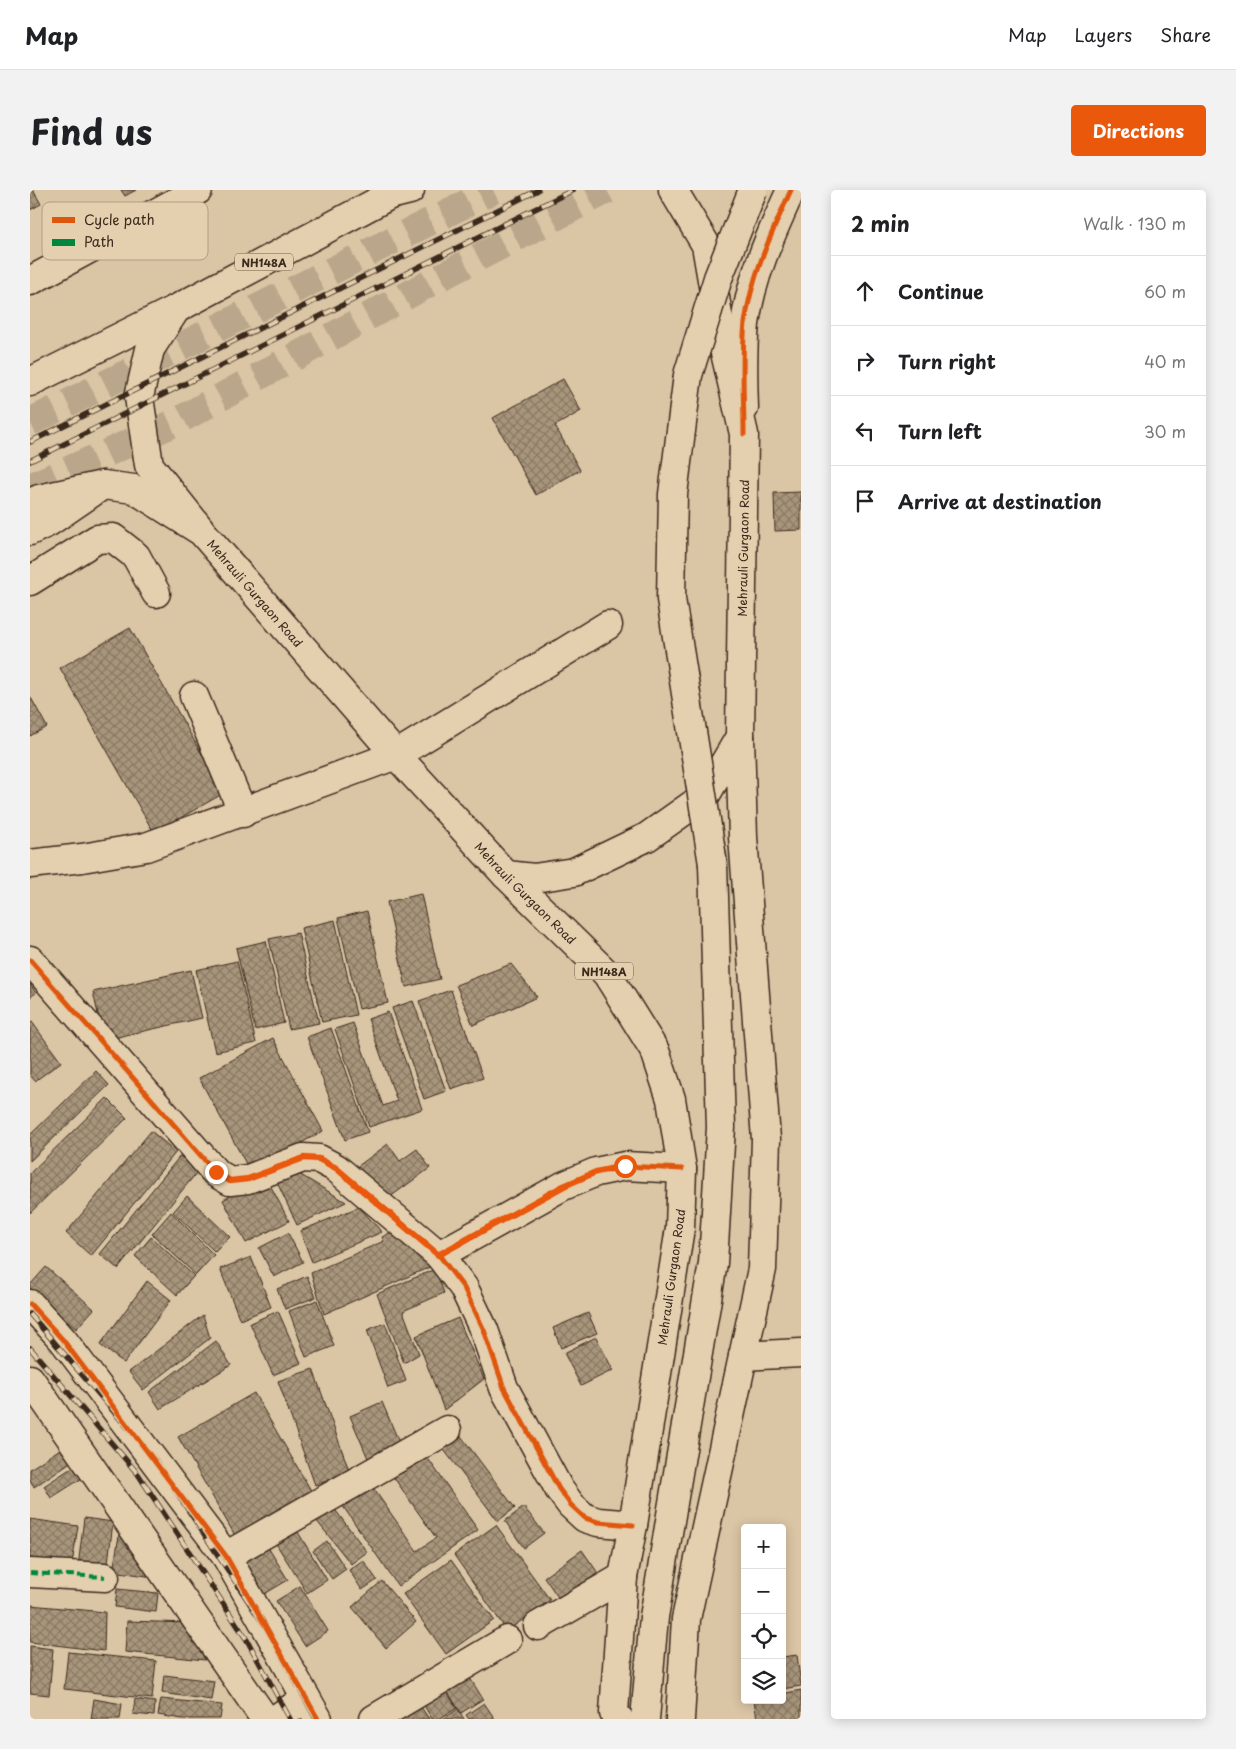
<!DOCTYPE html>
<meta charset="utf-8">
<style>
:root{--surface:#fff;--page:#f2f2f2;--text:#202124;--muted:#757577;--line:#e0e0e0;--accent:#ea580c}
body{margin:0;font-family:"Playpen Sans",sans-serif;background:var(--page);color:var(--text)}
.controls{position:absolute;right:15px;bottom:15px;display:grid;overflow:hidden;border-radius:5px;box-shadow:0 2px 12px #0003}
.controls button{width:45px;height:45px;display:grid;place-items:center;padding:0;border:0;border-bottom:1px solid var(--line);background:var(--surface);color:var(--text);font:25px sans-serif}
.stop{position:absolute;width:15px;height:15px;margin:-11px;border:4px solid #ea580c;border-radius:50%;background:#fff}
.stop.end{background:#ea580c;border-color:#fff;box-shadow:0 1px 5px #0008}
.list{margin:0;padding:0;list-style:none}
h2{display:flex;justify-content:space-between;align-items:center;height:65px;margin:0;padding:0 20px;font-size:21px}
h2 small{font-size:16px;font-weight:400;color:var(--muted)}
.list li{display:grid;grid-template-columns:32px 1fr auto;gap:15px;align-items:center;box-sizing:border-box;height:70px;padding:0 20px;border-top:1px solid var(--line)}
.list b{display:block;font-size:19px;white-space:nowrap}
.list em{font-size:16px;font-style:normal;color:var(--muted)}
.icon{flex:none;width:28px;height:28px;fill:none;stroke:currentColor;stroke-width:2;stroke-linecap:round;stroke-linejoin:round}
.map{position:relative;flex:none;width:771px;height:1529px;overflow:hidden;border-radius:5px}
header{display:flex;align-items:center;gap:30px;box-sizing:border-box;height:70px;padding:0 25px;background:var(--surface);border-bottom:1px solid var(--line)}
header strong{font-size:24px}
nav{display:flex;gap:28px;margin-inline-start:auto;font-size:18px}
.intro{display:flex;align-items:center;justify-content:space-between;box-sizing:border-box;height:120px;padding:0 30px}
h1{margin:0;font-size:35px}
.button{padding:12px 22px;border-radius:5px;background:var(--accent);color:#fff;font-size:18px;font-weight:700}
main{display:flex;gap:30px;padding:0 30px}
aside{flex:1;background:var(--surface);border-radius:5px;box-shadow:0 2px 12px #0003}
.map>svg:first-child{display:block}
.building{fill:url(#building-cross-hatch);stroke:#3b2a1e}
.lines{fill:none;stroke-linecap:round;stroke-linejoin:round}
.major-tunnel{stroke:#baa68a;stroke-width:28;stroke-dasharray:28 14;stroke-linecap:butt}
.minor-casing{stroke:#3b2a1e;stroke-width:31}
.major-casing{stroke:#3b2a1e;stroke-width:31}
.highway-casing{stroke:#3b2a1e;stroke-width:31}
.minor{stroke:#e4cfae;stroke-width:28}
.major{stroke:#e4cfae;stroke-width:28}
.highway{stroke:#e4cfae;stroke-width:28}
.rail-casing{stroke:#3b2a1e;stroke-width:5.5}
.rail{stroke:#e4cfae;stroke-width:4;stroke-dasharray:11;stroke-linecap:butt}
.major-bridge-casing{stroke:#3b2a1e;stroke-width:31;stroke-linecap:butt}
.major-bridge{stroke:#e4cfae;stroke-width:28}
.quiet{stroke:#00873e;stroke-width:4;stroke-dasharray:8 4;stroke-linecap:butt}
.cycleway-casing{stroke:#e4cfae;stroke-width:8}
.cycleway{stroke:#df570d;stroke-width:5}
.route{stroke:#ea580c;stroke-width:6}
.labels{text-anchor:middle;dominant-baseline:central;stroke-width:4;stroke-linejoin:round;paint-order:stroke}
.shield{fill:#e4cfae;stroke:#6e5c49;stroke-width:1}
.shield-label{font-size:11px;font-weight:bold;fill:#3b2a1e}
.street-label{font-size:12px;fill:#3b2a1e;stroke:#e4cfae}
.key{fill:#e4cfae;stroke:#b19e83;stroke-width:1}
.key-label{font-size:14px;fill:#3b2a1e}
</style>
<header>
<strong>Map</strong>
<nav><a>Map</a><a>Layers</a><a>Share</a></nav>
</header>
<div class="intro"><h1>Find us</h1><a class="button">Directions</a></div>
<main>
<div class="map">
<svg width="771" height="1529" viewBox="0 0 771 1529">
<defs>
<pattern id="building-cross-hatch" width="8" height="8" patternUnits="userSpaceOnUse" patternTransform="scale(1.25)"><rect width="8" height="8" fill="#a8957b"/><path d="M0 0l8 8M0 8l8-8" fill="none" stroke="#8a7a64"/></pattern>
</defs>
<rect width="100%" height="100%" fill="#dac5a5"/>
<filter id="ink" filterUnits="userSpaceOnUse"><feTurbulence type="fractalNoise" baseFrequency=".02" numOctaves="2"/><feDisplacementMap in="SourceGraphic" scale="10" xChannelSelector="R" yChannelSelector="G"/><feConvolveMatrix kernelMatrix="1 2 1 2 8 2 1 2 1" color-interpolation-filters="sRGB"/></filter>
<g filter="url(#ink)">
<g class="building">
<polygon points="0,0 3,0 11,14 0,20"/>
<polygon points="91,0 106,0 95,6"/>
<polygon points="533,189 551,221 525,236 550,280 506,305 463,228"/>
<polygon points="771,302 771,340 745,341 744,303"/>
<polygon points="100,438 194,603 124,643 30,478"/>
<polygon points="0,506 17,537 0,546"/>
<polygon points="391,704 410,789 376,797 357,712"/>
<polygon points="337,721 358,813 329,819 308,728"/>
<polygon points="305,730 326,825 292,832 271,738"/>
<polygon points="268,743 289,833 259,839 239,749"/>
<polygon points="236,751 254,833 225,840 206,758"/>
<polygon points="207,771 226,853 185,862 166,780"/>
<polygon points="481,774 507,807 443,835 426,795"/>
<polygon points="161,780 172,828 74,850 63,802"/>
<polygon points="0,794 6,803 0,807"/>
<polygon points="421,800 453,888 421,899 389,811"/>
<polygon points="383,811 416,901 394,909 362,818"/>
<polygon points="358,822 392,919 339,937 305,839 323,833 353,916 367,911 338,829"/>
<polygon points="2,832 31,872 5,891 0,885 0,833"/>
<polygon points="301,838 338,942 315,950 277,847"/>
<polygon points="243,848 293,941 220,981 169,888"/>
<polygon points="66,881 79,895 0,971 0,945"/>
<polygon points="77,908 97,928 0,1023 0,983"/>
<polygon points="121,941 146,962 61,1066 36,1043"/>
<polygon points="358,954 370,971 387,959 400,978 349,1015 324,979"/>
<polygon points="150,966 168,981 88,1079 70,1064"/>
<polygon points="264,981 316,1012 267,1035 245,988"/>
<polygon points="236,987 259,1031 216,1053 193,1010"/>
<polygon points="157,1006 200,1047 185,1062 143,1022"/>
<polygon points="329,1017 352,1042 282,1072 270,1041"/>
<polygon points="141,1022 184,1065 166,1085 122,1044"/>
<polygon points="370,1038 402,1076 294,1124 281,1083 354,1051 352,1047"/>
<polygon points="258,1043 273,1072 244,1087 229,1058"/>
<polygon points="121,1047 164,1086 147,1105 105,1066"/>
<polygon points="221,1067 241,1117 210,1130 190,1079"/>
<polygon points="16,1077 64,1119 46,1139 0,1099 0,1095"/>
<polygon points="405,1079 414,1103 373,1121 389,1164 374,1173 347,1104"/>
<polygon points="277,1086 286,1107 255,1119 247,1099"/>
<polygon points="117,1091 141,1110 94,1173 70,1155"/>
<polygon points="287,1110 304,1156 276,1167 259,1121"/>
<polygon points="248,1121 271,1173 243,1185 220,1133"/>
<polygon points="558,1123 567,1143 531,1158 523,1138"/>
<polygon points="173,1125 180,1148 113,1200 99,1182"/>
<polygon points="428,1128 454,1189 414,1220 386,1146"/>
<polygon points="355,1133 376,1191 358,1198 337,1140"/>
<polygon points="566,1147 583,1180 551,1196 534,1163"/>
<polygon points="186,1151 201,1175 130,1219 119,1202"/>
<polygon points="283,1179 320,1283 285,1295 248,1191"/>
<polygon points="224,1203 286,1309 210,1354 148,1247"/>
<polygon points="352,1212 372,1259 340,1273 320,1226"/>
<polygon points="425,1238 485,1318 468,1331 408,1252"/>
<polygon points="36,1255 45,1269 4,1297 0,1290 0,1279"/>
<polygon points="392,1260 448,1340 368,1396 310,1312 339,1292 387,1361 406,1348 360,1282"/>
<polygon points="49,1273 57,1285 21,1308 14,1296"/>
<polygon points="303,1317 337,1362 321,1374 286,1330"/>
<polygon points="494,1317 514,1343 494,1358 475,1331"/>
<polygon points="54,1328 83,1332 77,1381 48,1377"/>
<polygon points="0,1329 48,1336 42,1374 0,1368"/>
<polygon points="466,1335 520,1410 477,1441 424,1365"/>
<polygon points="266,1339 297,1390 277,1403 245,1352"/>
<polygon points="90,1340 123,1387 83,1381"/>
<polygon points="297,1351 316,1379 302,1389 283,1361"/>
<polygon points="236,1354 258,1390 231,1406 210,1370"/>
<polygon points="552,1360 568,1383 530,1410 514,1387"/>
<polygon points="333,1370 347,1390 332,1400 319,1380"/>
<polygon points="421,1370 464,1430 416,1464 373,1404"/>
<polygon points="352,1391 386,1432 356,1458 322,1417"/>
<polygon points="270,1396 298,1441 275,1456 246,1411"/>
<polygon points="87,1399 128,1403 126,1422 85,1417"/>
<polygon points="0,1415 75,1422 74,1461 0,1452"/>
<polygon points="97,1431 159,1433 175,1470 95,1462"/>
<polygon points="0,1456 23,1459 19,1505 0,1503"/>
<polygon points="38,1462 126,1471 122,1509 34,1499"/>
<polygon points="767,1465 771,1496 752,1499 752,1467"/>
<polygon points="435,1480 453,1509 431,1523 412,1493"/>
<polygon points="134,1485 184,1491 181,1510 132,1503"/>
<polygon points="411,1493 427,1518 409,1529 402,1529 389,1507"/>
<polygon points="771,1500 771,1529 727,1529 724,1510 752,1510 752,1504"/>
<polygon points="385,1508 399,1529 374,1529 368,1520"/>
<polygon points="64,1509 92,1514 90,1529 61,1529"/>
<polygon points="105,1509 125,1512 124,1526 103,1524"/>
<polygon points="131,1509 192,1515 190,1529 152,1529 128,1525"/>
<polygon points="454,1513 465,1529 439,1529 436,1525"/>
<polygon points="428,1519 434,1529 413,1529"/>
</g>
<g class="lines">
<g class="major-tunnel">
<polyline points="0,232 463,0"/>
<polyline points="0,297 142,234 405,90 577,0"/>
</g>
<defs>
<g id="minor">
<polyline points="0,91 168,0"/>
<path d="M714 218C713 190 712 162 715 134 721 87 742 42 761 0"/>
<polyline points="0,341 19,332 73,295"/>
<polyline points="0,391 67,349 83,348 106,366 126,403"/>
<polyline points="164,506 213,623"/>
<polyline points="0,674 52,668 116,657 366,565 578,435"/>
<polyline points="0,770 186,983 200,991 218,989 273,968 289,969 306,978 409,1065 533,996 566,982 595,976 652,979"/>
<polyline points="409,1065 434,1098 454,1140 474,1198 529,1299 541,1315 555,1328 568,1332 603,1335"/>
<polyline points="0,1114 33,1150 196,1366 288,1529"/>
<polyline points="713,1166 771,1163"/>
<polyline points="0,1189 235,1529"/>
<polyline points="196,1366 417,1240"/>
<polyline points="0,1383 75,1387"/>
<polyline points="508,1436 593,1387"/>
<polyline points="246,1529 276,1508"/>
<polyline points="344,1529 477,1450"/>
</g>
<g id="major">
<polyline points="146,119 120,159 109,207 119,275 170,339"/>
<polyline points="476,685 504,688 544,682 617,647 675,606 710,547"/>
<polyline points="615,1529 624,1427 683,1073 691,937 683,674"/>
</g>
<g id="highway">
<polyline points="643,0 676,55 693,154 714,244 710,547 713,647 736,949 732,1079 656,1429 650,1529"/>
<polyline points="0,192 146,119 360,5 380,0"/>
<path id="s1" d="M0 313 9 309 73 295 104 299 172 342 366 565 476 685 577 784 625 861 641 909 652 979 650 1038 603 1335 593 1387 584 1523 589 1529"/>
</g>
</defs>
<use href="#minor" class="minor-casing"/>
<use href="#major" class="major-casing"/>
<use href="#highway" class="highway-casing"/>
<use href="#minor" class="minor"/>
<use href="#major" class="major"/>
<use href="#highway" class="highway"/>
<defs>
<g id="rail">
<polyline points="0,252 508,0"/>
<polyline points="0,271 543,0"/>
<polyline points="0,1124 126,1271 236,1438 286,1529"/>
<polyline points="0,1158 108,1284 217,1450 260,1529"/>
</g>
</defs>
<use href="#rail" class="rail-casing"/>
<use href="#rail" class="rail"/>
<defs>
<polyline id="major-bridge" points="683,674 641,409 643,304 658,185 688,88 723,0"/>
</defs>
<use href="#major-bridge" class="major-bridge-casing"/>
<use href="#major-bridge" class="major-bridge"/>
<polyline class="quiet" points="0,1383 75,1387"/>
<defs>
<g id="cycleway">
<path d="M714 244C714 208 711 170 715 133 721 87 742 42 761 0"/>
<polyline points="0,770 186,983 200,991 218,989 273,968 289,969 306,978 409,1065 533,996 566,982 595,976 652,979"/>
<polyline points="409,1065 434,1098 454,1140 474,1198 529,1299 541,1315 555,1328 568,1332 603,1335"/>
<polyline points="0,1114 33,1150 196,1366 288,1529"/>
</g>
</defs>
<use href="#cycleway" class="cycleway-casing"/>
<use href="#cycleway" class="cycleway"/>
</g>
</g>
<g class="lines" filter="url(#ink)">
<polyline class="route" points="186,982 200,991 218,989 274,968 289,969 306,978 408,1065 534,996 566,982 595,976"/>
</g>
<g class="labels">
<g class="shield">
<rect x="205" y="63.5" width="58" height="17" rx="4"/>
<rect x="545" y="772.5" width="58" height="17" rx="4"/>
</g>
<g class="shield-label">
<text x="234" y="72">NH148A</text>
<text x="574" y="781">NH148A</text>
</g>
<g class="street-label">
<text transform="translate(713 358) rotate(-89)">Mehrauli Gurgaon Road</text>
<text stroke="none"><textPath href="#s1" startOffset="268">Mehrauli Gurgaon Road</textPath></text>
<text stroke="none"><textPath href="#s1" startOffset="672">Mehrauli Gurgaon Road</textPath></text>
<text transform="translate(641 1087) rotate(-82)">Mehrauli Gurgaon Road</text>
</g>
</g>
<rect x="12" y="12" width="166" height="58" rx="8" class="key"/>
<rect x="22" y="27" width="23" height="6" fill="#df570d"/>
<rect x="22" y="49" width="23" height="7" fill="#00873e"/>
<g class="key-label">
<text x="54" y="35">Cycle path</text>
<text x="54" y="57">Path</text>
</g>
</svg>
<div class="controls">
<button>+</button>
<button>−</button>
<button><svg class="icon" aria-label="locate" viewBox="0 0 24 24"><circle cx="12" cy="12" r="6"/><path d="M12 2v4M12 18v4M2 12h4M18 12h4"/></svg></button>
<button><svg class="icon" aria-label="layers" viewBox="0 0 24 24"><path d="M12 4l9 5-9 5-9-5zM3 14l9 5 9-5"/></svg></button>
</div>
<div class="stop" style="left:595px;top:976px"></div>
<div class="stop end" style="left:186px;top:982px"></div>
</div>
<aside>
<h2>2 min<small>Walk · 130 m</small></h2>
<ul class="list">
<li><svg class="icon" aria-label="ahead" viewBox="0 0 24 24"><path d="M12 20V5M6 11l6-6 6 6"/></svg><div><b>Continue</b></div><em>60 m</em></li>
<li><svg class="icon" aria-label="right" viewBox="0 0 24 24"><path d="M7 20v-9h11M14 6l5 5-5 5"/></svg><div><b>Turn right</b></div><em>40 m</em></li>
<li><svg class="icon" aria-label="left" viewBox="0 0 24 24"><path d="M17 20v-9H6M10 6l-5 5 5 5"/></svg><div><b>Turn left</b></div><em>30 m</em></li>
<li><svg class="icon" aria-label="arrive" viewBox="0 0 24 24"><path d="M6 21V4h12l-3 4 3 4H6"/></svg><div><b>Arrive at destination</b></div></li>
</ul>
</aside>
</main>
